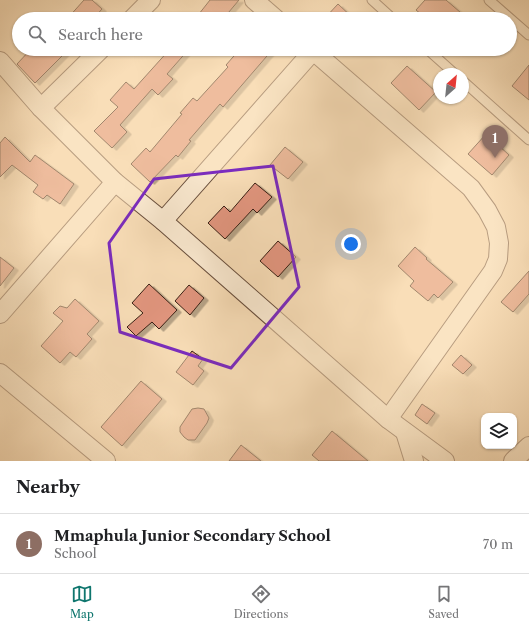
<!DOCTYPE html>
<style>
:root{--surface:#fff;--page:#f2f2f2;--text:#202124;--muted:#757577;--line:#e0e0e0;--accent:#0f766e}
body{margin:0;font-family:"Libre Caslon Text",serif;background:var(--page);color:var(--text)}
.controls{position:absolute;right:12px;bottom:12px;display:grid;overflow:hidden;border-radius:8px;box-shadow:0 1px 3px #0004}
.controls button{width:36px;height:36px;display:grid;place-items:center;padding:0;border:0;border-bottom:1px solid var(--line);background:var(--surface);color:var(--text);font:20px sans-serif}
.compass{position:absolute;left:433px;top:68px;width:36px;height:36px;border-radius:50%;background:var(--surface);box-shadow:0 1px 3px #0004;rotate:27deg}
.you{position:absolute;left:351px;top:244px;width:14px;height:14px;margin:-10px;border:3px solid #fff;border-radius:50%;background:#1a73e8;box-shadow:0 0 0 6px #1a73e833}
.badge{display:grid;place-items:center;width:26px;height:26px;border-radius:50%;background:var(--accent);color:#fff;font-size:13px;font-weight:700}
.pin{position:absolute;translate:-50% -33px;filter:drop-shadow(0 1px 2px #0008)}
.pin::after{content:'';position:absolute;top:21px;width:14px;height:12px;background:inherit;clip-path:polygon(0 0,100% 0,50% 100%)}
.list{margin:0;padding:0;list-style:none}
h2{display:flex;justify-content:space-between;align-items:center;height:52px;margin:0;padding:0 16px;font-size:17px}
h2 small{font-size:13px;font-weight:400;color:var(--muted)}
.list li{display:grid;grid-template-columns:26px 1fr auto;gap:12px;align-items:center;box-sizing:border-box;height:60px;padding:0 16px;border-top:1px solid var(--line)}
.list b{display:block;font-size:15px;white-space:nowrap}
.list p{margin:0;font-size:13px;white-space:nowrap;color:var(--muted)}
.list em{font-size:13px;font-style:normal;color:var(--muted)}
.icon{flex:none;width:22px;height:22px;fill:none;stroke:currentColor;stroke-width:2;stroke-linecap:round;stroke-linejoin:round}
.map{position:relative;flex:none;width:529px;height:461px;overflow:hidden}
.search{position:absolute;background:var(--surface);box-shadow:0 1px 3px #0004;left:12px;right:12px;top:12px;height:44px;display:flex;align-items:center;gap:10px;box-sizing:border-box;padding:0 14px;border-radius:22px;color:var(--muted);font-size:15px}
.sheet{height:112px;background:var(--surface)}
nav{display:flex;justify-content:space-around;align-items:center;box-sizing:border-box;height:56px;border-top:1px solid var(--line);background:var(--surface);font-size:11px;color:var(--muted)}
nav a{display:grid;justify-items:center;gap:2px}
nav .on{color:var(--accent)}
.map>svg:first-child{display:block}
.building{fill:#e2967f;stroke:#371e14;filter:url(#shadow)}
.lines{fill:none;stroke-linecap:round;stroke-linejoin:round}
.lane-casing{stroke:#684e3d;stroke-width:11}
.street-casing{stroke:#684e3d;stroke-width:20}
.lane{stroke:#fbead1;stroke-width:9}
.street{stroke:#fbead1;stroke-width:18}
.marked{fill:none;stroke:#7b2cbf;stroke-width:3;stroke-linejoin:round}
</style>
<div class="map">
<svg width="529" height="461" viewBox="0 0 529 461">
<defs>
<filter id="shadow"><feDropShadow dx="4.5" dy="2.5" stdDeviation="0" flood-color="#0004"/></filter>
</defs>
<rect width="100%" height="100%" fill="#f9deb8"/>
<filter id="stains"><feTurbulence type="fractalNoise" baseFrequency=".005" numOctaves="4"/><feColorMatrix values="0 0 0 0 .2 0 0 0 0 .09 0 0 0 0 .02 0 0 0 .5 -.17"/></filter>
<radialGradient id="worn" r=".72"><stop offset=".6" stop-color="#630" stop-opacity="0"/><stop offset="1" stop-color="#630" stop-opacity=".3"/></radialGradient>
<g class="building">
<polygon points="84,0 92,0 102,9 93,19 67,19"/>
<polygon points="210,0 239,0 223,19 195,19"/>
<polygon points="425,0 446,0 468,19 427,19 416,10"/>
<polygon points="338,4 354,19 324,19"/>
<polygon points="31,49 69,49 35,83 17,64"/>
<polygon points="170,49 189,49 167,74 173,79 158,95 152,89 120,125 127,132 112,148 94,131 118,107 110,100 126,82 134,89"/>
<polygon points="240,49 273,49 223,107 220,104 189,140 191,141 178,157 176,155 150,182 131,164 146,148 150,152 182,114 180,113 193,98 197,101 228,67 226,65"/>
<polygon points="529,65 529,100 512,86"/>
<polygon points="407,66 436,92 419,110 391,83"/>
<polygon points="486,134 509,155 492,175 468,154"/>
<polygon points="5,137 30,162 35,155 74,184 60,204 47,195 43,199 33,192 38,185 12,165 0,177 0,143"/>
<polygon points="285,147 303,162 288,179 270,165"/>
<polygon points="255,183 272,197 257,213 253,209 225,239 208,223 224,206 230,212"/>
<polygon points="278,241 296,257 278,277 260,261"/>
<polygon points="415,247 427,258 426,259 453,282 438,298 434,294 428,301 410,286 414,281 398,266"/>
<polygon points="0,257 14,268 0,286"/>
<polygon points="529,271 529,294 513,312 501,302"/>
<polygon points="149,284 177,310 159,329 152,322 136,336 127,327 143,313 132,303"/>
<polygon points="189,285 204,298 190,315 175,301"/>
<polygon points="75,299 99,321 87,334 92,339 76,357 70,352 60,363 41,346 63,321 53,313 60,306 67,308"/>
<polygon points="192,351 203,359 198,366 204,371 193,385 176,372"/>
<polygon points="461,355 472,365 463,374 452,365"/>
<polygon points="141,381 162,399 122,446 101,427"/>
<polygon points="422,404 435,413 427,424 415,415"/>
<polygon points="198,408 204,409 209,418 207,423 195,440 188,440 184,437 180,432 180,427 192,409"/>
<polygon points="332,431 368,461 319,461 312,455"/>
<polygon points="241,445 261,461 229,461"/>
</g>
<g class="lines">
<defs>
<g id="lane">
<polyline points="372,0 393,19"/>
<polyline points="489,0 529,35"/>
<polyline points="427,49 455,74"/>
<polyline points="463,81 529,140"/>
</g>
<g id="street">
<polyline points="254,0 276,19"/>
<polyline points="132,19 151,0"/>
<polyline points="311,49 471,188 487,210 496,227 499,243 498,259 493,271 388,419"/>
<polyline points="0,61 41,108 115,182 163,221 388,419 445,461"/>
<polyline points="41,108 101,49"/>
<polyline points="163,221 313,51"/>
<polyline points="0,314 115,182"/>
<polyline points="0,373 106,461"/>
<polyline points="405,432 414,461"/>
<polyline points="513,461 529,446"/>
</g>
</defs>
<use href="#lane" class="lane-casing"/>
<use href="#street" class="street-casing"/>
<use href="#lane" class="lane"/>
<use href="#street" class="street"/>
</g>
<path d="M0 0H529V461H0ZM273 166 299 287 231 368 120 332 109 243 154 179Z" fill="#f9deb8" fill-opacity=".55" fill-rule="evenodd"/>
<path class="marked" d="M273 166 299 287 231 368 120 332 109 243 154 179Z"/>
<rect width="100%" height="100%" filter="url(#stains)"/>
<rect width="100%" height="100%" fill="url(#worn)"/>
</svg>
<div class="controls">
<button><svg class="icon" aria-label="layers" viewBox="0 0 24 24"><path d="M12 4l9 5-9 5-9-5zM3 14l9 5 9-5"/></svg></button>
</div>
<svg class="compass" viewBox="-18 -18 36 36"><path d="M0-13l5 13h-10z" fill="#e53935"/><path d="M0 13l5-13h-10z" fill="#757577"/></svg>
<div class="you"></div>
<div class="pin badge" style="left:495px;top:158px;background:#8d6e63">1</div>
<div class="search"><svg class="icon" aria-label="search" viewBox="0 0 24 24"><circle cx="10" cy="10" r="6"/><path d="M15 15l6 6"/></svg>Search here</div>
</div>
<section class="sheet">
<h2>Nearby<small></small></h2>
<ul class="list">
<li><span class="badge" style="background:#8d6e63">1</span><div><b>Mmaphula Junior Secondary School</b><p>School</p></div><em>70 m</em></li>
</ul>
</section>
<nav>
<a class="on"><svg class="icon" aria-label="map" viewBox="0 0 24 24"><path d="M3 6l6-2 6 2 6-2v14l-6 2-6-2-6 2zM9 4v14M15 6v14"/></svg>Map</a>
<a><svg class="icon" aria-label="directions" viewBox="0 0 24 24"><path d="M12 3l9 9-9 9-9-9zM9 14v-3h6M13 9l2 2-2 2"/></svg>Directions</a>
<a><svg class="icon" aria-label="saved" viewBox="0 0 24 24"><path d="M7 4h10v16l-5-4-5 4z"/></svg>Saved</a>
</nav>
